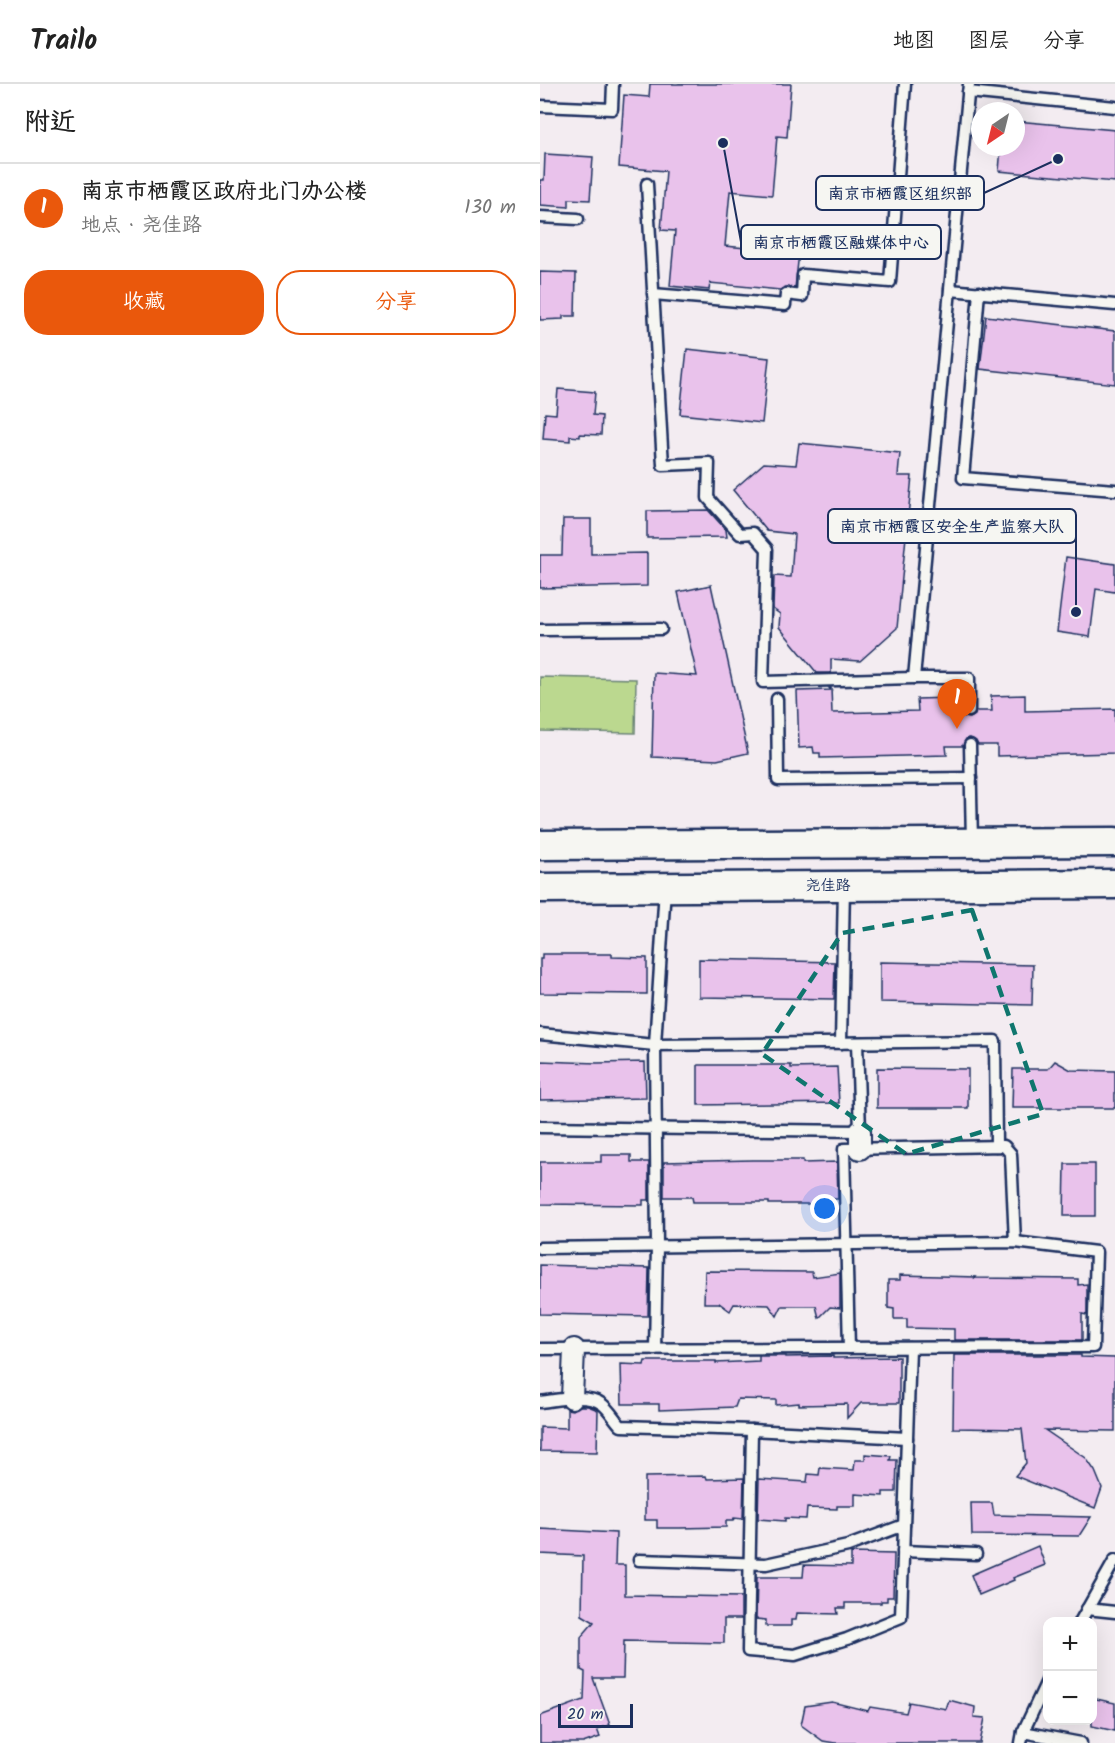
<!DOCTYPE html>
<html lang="zh">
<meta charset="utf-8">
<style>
:root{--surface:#fff;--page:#f6f6f6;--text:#222;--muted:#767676;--line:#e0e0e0;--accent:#ea580c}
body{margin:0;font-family:Kalam,"LXGW WenKai TC",sans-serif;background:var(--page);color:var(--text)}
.controls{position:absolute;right:18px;bottom:18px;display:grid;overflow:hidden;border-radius:12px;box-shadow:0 6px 24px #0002}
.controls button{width:54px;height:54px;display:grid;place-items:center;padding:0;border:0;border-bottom:2px solid var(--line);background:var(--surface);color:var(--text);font:30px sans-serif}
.compass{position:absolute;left:431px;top:18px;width:54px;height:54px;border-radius:50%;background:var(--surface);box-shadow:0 6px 24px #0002;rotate:215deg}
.scale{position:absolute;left:18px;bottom:15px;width:75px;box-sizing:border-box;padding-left:6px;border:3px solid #1b2f5e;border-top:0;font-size:16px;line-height:21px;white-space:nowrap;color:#1b2f5e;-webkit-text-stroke:4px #f6f6f2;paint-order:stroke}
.you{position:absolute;left:285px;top:1125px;width:21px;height:21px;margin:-15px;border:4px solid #fff;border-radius:50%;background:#1a73e8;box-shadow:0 0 0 9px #1a73e833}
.badge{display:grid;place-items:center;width:39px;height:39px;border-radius:50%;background:var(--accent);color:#fff;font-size:20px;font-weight:700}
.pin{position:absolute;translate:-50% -50px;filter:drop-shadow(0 2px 3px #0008)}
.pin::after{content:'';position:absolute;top:32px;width:21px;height:18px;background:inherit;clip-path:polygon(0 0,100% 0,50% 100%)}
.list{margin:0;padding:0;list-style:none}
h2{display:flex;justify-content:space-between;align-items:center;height:78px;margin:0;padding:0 24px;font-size:26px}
h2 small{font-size:20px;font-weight:400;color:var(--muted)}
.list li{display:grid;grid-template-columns:39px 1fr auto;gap:18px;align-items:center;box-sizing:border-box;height:90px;padding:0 24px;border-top:2px solid var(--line)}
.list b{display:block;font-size:22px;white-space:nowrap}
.list p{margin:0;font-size:20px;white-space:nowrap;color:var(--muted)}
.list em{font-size:20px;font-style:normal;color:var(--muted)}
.actions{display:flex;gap:12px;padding:18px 24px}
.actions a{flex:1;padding:14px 0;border:2px solid var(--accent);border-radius:24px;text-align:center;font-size:21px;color:var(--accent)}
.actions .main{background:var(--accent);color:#fff}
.map{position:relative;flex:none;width:575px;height:1659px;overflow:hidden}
header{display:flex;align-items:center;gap:36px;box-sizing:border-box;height:84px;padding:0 30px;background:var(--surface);border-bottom:2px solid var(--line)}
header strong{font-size:28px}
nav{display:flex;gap:33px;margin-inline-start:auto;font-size:21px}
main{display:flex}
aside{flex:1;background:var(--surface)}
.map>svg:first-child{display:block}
.green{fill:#bbd88f;stroke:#6b8476;stroke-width:1.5}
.building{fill:#e9c2eb;stroke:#1b2f5e;stroke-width:1.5}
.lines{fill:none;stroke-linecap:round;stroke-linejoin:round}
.service-casing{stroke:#1b2f5e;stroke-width:15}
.minor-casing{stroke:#1b2f5e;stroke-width:24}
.secondary-casing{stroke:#1b2f5e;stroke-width:33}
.service{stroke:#f6f6f2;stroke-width:10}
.minor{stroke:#f6f6f2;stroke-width:20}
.secondary{stroke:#f6f6f2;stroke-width:28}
.marked{fill:none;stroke:#0f766e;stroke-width:4.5;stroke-dasharray:12 8;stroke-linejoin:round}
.labels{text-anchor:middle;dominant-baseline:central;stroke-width:4.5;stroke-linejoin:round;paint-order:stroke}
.street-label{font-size:15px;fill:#1b2f5e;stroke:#f6f6f2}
.leader{fill:none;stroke:#1b2f5e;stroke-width:2}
.callout-dot{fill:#1b2f5e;stroke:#f6f6f2;stroke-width:2}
.callout{fill:#f6f6f2;stroke:#1b2f5e;stroke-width:2}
.callout-label{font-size:16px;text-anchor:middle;font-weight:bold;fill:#1b2f5e}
</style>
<header>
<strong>Trailo</strong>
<nav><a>地图</a><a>图层</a><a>分享</a></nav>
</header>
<main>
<aside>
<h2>附近<small></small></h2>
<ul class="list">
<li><span class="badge">1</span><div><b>南京市栖霞区政府北门办公楼</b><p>地点 · 尧佳路</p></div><em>130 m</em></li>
</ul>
<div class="actions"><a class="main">收藏</a><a>分享</a></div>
</aside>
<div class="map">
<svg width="575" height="1659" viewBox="0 0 575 1659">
<rect width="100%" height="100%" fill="#f3ecf1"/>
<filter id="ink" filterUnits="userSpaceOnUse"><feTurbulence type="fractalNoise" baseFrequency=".0167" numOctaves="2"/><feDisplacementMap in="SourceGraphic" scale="12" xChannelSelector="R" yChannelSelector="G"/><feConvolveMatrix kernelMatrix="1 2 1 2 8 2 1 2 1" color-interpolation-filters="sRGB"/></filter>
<g filter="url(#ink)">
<polygon class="green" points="0,593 96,595 95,649 0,647"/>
<g class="building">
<polygon points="110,0 251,0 247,53 237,52 232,111 190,107 185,162 259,169 255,204 246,203 240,206 170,199 169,206 130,202 135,147 121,146 126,87 79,83 84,11 109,13"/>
<polygon points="476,37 575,46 575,98 459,87 461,63 476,63"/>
<polygon points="5,70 53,73 50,116 29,115 29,123 0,121 0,96 4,96"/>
<polygon points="0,188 36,189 35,232 23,232 23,235 0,236"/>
<polygon points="446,232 575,247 575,300 440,285"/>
<polygon points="147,265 229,274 222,339 140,330"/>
<polygon points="18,305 55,308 53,331 62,332 61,351 40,350 40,353 30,352 30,357 3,355 5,329 16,330"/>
<polygon points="259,359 360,369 358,392 372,392 357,544 320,577 291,575 291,589 277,589 239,543 240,530 233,525 234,492 251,493 254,450 227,447 193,406 224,379 256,381"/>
<polygon points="168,426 186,446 187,453 107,454 107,427"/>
<polygon points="23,435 51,435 51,470 107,469 107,502 0,504 0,471 22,471"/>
<polygon points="526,473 575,480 575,508 556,505 550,553 517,548"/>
<polygon points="171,501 208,669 177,676 112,673 114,589 157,592 138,508"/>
<polygon points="289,604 291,604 292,629 378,627 377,615 410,614 410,628 422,627 425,633 430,634 435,631 436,627 452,627 451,612 485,611 485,627 575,625 575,669 457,672 457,661 438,661 436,657 430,654 426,655 423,662 406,662 407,671 280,674 280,669 274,669 273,663 259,664 257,607 291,606"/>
<polygon points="2,870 72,870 72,873 107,874 107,910 0,909 0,875 2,875"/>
<polygon points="159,875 295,878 294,915 159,913"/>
<polygon points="340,878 493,881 492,921 340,918"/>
<polygon points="0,977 57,979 105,978 106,1014 0,1016"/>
<polygon points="515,977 531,986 575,987 575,1024 472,1024 473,985 508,985"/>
<polygon points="158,981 251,981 251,984 297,983 299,1019 158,1021"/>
<polygon points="337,984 428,985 428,1024 337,1024"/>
<polygon points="61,1071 91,1071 91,1078 109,1078 109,1116 103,1116 103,1121 0,1120 0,1078 61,1078"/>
<polygon points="212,1076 263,1076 263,1079 297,1078 298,1115 292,1115 292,1120 229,1120 229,1118 153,1118 152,1113 124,1113 124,1078"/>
<polygon points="525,1080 555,1080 555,1132 524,1132"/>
<polygon points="0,1181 109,1184 108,1232 0,1230"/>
<polygon points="165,1187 272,1188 273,1193 300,1189 300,1224 290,1223 279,1234 276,1222 242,1222 237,1232 229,1221 194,1220 190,1227 179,1219 164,1219"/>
<polygon points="360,1191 436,1193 435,1194 538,1195 538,1201 547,1200 547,1231 542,1230 542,1256 414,1256 414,1245 367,1244 367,1235 354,1235 354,1225 348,1224 348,1196 360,1196"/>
<polygon points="414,1271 541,1271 541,1273 575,1274 575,1347 505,1346 546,1374 555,1387 562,1404 555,1424 475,1392 486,1379 482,1345 413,1344"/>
<polygon points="219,1272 246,1272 246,1273 293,1272 293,1274 359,1273 359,1319 321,1319 307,1334 307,1320 259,1321 259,1319 236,1321 236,1316 198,1315 195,1323 119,1326 119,1320 82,1320 81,1280 104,1281 105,1277 176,1277 176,1279 219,1277"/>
<polygon points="40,1322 48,1322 58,1326 57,1368 0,1367 0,1343 27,1344 27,1325 32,1326"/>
<polygon points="325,1370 351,1372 350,1376 357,1376 356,1408 343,1408 343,1412 315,1410 315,1422 297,1422 297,1425 267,1424 266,1435 245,1434 245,1437 218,1435 219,1395 267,1398 268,1390 279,1391 280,1384 314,1386 315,1376 325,1376"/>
<polygon points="166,1392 167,1395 204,1394 203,1435 194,1434 193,1437 186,1437 186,1443 140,1444 117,1444 117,1436 105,1436 105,1393"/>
<polygon points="431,1419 452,1419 454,1431 551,1433 539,1452 432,1451"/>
<polygon points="0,1445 76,1449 75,1481 85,1481 85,1511 201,1513 201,1535 184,1535 184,1559 84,1557 83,1594 53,1594 70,1641 57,1645 60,1653 43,1659 0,1659 0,1632 44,1616 45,1588 41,1586 41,1553 54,1538 42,1531 43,1472 0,1470"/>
<polygon points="498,1462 505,1481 473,1494 474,1496 439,1511 431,1491"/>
<polygon points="311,1469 354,1470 353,1513 347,1513 347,1517 341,1517 341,1519 305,1519 305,1524 297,1524 298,1530 257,1529 256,1536 251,1536 251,1542 226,1542 226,1536 216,1535 217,1493 263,1493 264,1481 311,1482"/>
<polygon points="552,1614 575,1619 575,1647 552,1642"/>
<polygon points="409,1616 435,1623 434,1633 445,1634 440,1659 295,1659 283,1657 261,1641 265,1622 292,1618 328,1627 330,1623 366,1629 369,1618 406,1625"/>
</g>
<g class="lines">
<defs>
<g id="service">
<polyline points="429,0 374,594 429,594 429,627"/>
<polyline points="428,8 575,23"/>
<polyline points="0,22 72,25 73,0"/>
<polyline points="107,100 123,381 169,379 168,414 200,450 213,449 227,465 223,598 374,594"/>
<polyline points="0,133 38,135"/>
<polyline points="410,206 575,221"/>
<polyline points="439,208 423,394 575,406"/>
<polyline points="113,210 245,221 246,210 262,212 263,191 350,198 365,0"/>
<polyline points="0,546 121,545"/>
<polyline points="237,615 238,696 431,694"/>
<polyline points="430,661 432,758"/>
<polyline points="0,950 115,961 455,957 456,1062"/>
<polyline points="301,959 304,802"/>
<polyline points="0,1043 320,1047 317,959"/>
<polyline points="0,1164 475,1158 556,1168 553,1263 0,1265"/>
<polyline points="309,1264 304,1065 464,1062 471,1070 475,1158"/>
<polyline points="115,1265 117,1163 115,961 125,804"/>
<path d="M0 1318C17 1316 48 1309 62 1320 69 1325 75 1336 81 1342L212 1346 367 1354"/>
<polyline points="212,1346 208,1567 255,1571 307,1555 361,1533 370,1264"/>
<polyline points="363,1467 436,1470"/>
<polyline points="99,1476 226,1480 308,1462 364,1441"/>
<polyline points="547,1525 575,1528"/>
<polyline points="540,1538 575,1476"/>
<polyline points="483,1648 541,1659"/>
<polyline points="481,1659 483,1648 508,1595"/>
</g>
<g id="minor">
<polyline points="320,1047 320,1065"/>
<polyline points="32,1314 34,1265"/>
</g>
<g id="secondary">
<polyline points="0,761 575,758"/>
<polyline points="0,804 575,800"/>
</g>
</defs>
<use href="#service" class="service-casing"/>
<use href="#minor" class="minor-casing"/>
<use href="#secondary" class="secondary-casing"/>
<use href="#service" class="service"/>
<use href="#minor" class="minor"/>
<use href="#secondary" class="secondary"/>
</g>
</g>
<path class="marked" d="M432 826 503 1030 366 1070 222 970 302 849Z"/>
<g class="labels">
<g class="street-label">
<text x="288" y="802">尧佳路</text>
</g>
</g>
<path class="leader" d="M518 75L444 109M183 59L201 158M536 528L536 442"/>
<g class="callout-dot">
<circle cx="518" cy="75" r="6"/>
<circle cx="183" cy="59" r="6"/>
<circle cx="536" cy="528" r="6"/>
</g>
<g class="callout">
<rect x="276" y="92" width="168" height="34" rx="6"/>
<rect x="201" y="141" width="200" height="34" rx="6"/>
<rect x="288" y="425" width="248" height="34" rx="6"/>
</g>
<g class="callout-label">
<text x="360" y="115">南京市栖霞区组织部</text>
<text x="301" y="164">南京市栖霞区融媒体中心</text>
<text x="412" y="448">南京市栖霞区安全生产监察大队</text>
</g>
</svg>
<div class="controls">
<button>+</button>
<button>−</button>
</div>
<svg class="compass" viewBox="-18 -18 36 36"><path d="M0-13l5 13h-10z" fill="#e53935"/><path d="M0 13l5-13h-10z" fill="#767676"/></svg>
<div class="scale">20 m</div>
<div class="you"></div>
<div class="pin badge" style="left:417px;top:645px">1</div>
</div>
</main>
